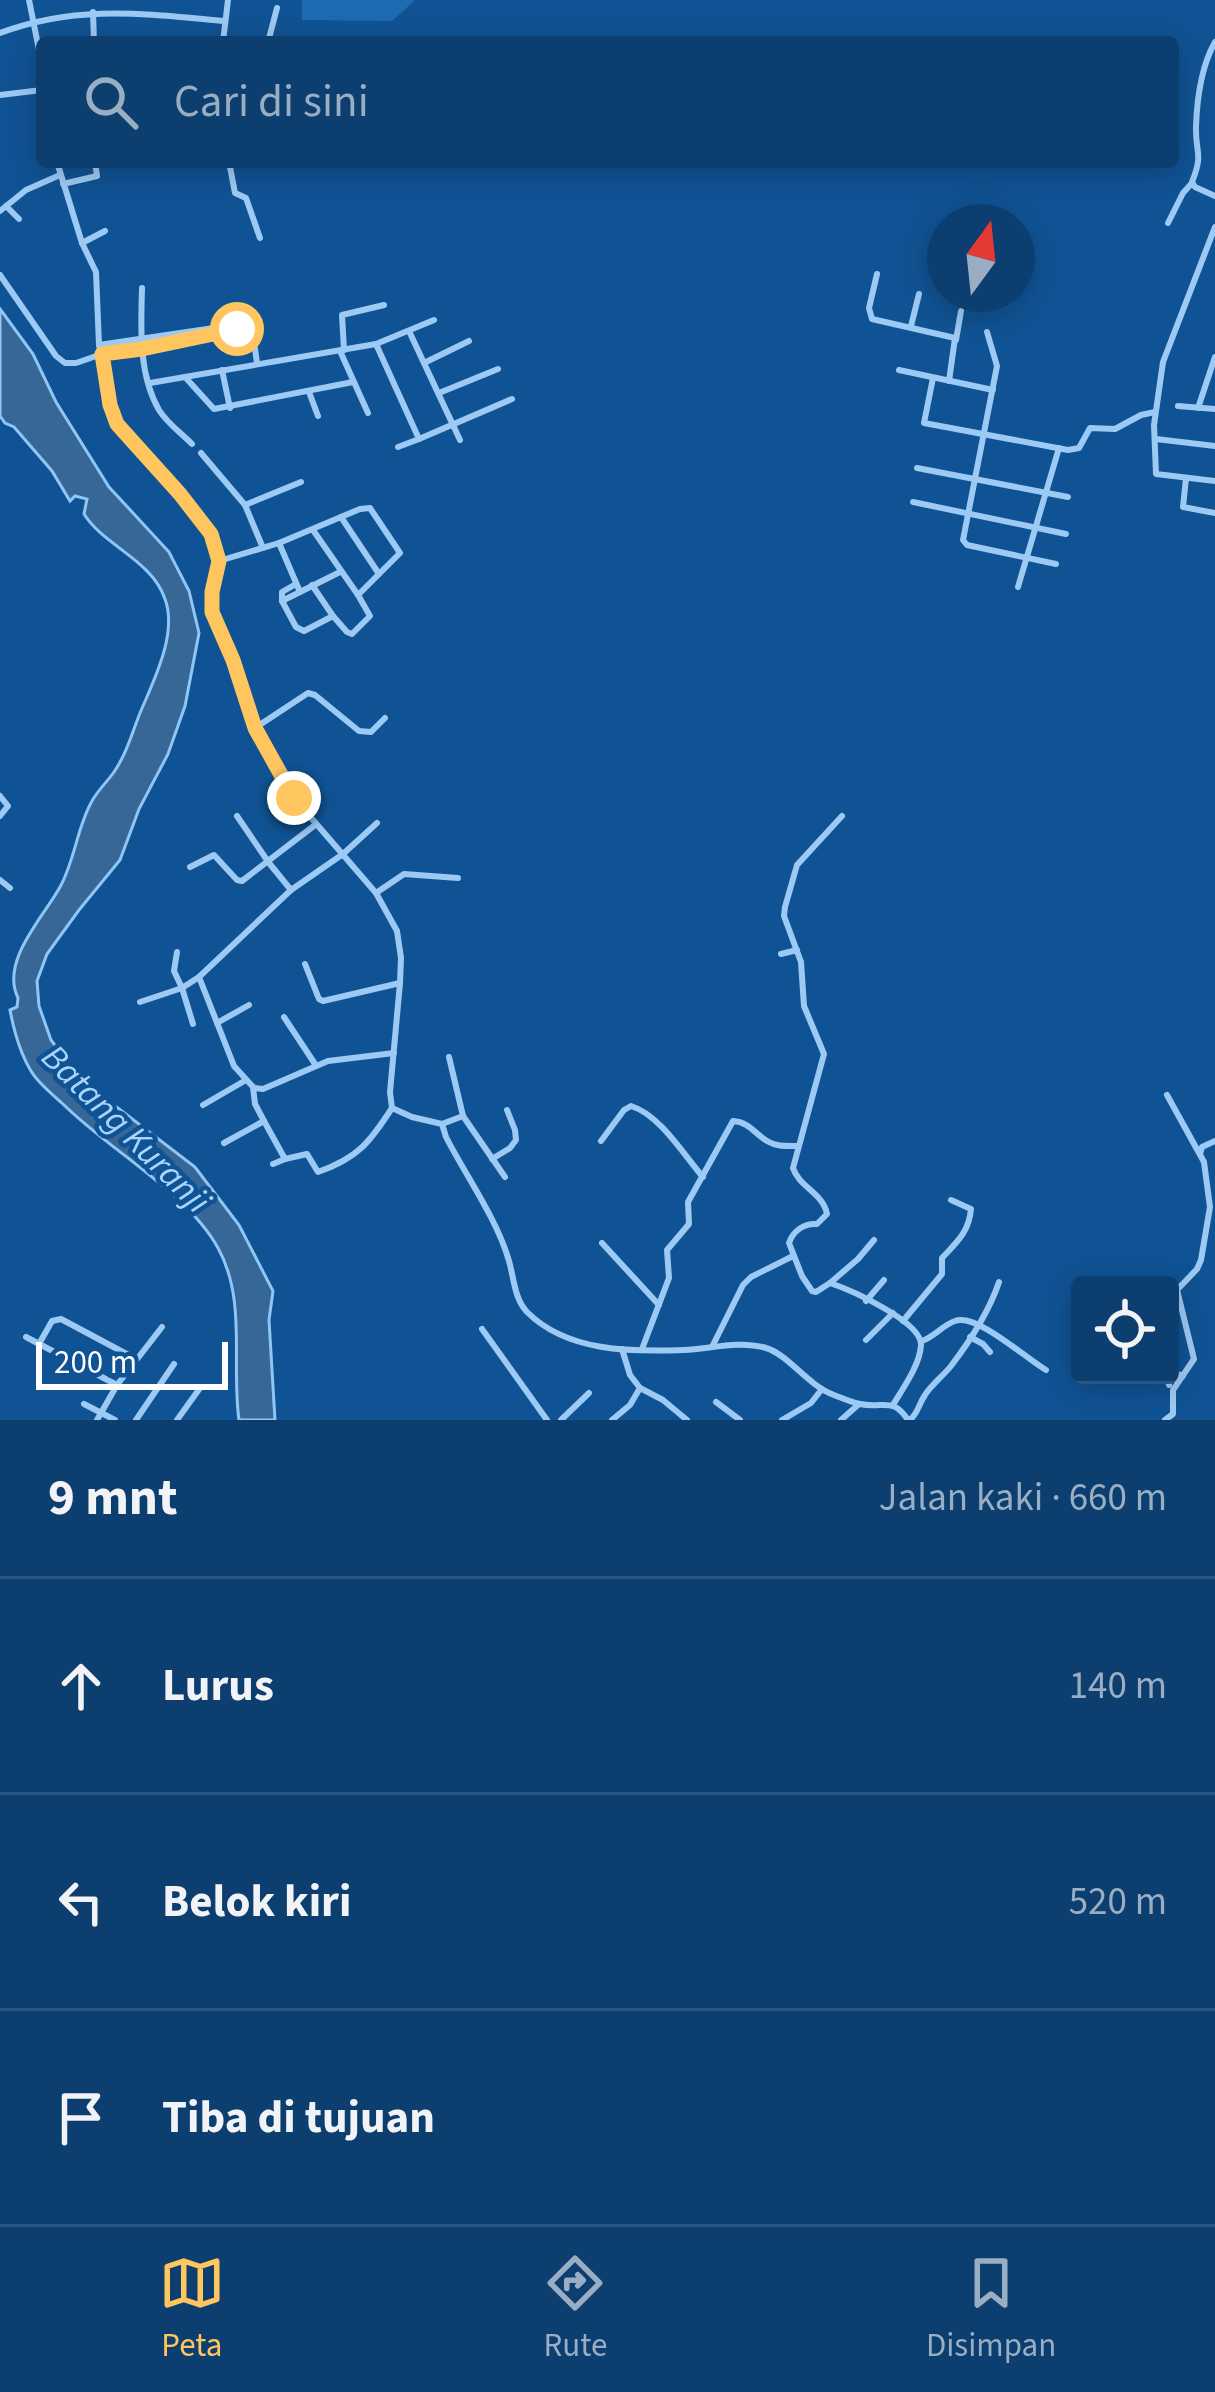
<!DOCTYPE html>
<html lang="id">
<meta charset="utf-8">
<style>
:root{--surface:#0c3e6f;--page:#1a4977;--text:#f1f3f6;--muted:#9aaec3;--line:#2c5782;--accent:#ffc660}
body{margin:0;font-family:"Source Sans 3",sans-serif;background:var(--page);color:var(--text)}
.controls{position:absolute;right:36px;bottom:36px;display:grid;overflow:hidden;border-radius:12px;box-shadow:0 6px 30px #0003}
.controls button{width:108px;height:108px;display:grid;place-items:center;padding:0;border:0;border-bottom:3px solid var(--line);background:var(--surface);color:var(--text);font:60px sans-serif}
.compass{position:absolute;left:927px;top:204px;width:108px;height:108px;border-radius:50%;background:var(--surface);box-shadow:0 6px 30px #0003;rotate:15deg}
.scale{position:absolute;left:36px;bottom:30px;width:192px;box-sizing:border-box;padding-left:12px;border:6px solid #fff;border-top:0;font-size:33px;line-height:42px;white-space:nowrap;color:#fff;-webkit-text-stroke:9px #105394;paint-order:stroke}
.stop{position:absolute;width:36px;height:36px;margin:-27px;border:9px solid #ffc660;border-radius:50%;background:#fff}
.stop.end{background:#ffc660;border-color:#fff;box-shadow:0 3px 12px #0008}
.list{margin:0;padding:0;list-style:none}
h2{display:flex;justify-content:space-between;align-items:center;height:156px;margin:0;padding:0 48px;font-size:51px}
h2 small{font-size:39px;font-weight:400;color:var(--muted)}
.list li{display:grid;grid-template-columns:78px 1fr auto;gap:36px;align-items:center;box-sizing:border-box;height:216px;padding:0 48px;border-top:3px solid var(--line)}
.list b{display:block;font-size:45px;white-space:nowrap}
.list em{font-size:39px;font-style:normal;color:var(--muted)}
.icon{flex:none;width:66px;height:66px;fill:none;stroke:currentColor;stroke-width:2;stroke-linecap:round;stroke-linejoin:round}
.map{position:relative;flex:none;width:1215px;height:1420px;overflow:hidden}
.search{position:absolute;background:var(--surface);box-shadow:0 6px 30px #0003;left:36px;right:36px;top:36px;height:132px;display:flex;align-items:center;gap:30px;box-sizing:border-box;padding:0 42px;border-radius:12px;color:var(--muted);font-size:45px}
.sheet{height:804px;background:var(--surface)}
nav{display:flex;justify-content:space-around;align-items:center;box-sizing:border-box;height:168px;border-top:3px solid var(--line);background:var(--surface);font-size:33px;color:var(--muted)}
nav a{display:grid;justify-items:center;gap:6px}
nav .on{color:var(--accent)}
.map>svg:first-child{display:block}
.green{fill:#1e6bb2}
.water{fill:#366797;stroke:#8fc6f7;stroke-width:3}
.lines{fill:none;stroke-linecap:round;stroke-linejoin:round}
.minor{stroke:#9dcaf4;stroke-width:6}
.route{stroke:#ffc660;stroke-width:15}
.labels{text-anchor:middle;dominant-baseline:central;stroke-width:9;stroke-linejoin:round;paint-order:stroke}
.water-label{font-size:36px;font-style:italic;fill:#a9d4fb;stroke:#105394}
</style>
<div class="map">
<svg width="1215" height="1420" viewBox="0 0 1215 1420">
<rect width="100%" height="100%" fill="#105394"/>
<polygon class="green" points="302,0 415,0 392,21 302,20"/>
<path class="water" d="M0 309 33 354 56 402 109 487 169 552 189 591 199 633 185 706 168 754 139 809 120 860 79 910 47 954 37 981 39 1006 51 1040 80 1079 195 1167 239 1225 273 1291 269 1320 275 1420H239C231 1364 247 1300 218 1248 187 1192 109 1150 63 1104 52 1094 38 1083 31 1071 20 1053 14 1031 10 1010L17 1007 18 998C0 961 43 918 60 887 75 860 77 827 92 801 98 790 107 782 114 772 127 753 132 733 140 713 153 682 178 634 165 599 152 560 104 546 84 514L87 499 75 496 70 501 52 471 14 427 5 423 0 416Z"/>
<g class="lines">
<g class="minor">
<polyline points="29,0 40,55 42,85"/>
<polyline points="93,12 94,42"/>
<path d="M0 33C77 4 145 14 225 21"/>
<polyline points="223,42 228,0"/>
<polyline points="268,42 277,8"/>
<path d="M1215 42C1202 65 1197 99 1196 126 1195 154 1204 152 1192 182L1195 187 1215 196"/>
<polyline points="0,95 42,90"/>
<path d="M57 162 82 243 96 272 99 345 114 418 125 434 165 476 211 534 219 561 211 592 212 612 230 651 255 728 294 798 376 893 397 931 401 958 400 983 390 1092 392 1108 412 1117 442 1124 446 1137C466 1176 497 1219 509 1261 514 1278 514 1298 527 1312 567 1352 631 1352 684 1350 710 1349 739 1340 766 1348 789 1355 807 1385 834 1395 842 1398 851 1402 860 1404 883 1409 892 1396 908 1420"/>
<polyline points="229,162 235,193 246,198 260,238"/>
<polyline points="63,184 97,176 95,162"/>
<polyline points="6,206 19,219"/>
<polyline points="0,211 26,190 60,175"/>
<polyline points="1168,223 1183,193 1192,183"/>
<polyline points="1215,227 1163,362 1154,425 1156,474 1215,481"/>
<polyline points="82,243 105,231"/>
<polyline points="877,274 869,308 872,319 955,338 949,381"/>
<polyline points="0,275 56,356 65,363 76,363 102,354 143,349 235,331 237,328"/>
<path d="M142 288C141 327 138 374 159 410 167 423 181 433 192 444"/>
<polyline points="911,326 919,294"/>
<polyline points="409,331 460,440"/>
<polyline points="987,332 997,366 963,540 967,545 1056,564"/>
<polyline points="956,340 961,311"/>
<polyline points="376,344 419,439 512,399"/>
<polyline points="99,345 234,325 253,335 257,363"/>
<polyline points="344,350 342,315 384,305"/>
<polyline points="340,351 368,413"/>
<polyline points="424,363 469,341"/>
<polyline points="222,370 230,408"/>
<polyline points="899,370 993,390"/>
<polyline points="185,377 214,409 353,382"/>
<polyline points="933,378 924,423 1068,450 1079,448 1090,428 1115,429 1141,415 1155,412"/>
<polyline points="150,383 376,344 434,320"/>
<polyline points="309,392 318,416"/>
<polyline points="439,393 498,369"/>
<polyline points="1178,406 1215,409"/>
<polyline points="1198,408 1215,357"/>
<polyline points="1156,439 1215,446"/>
<polyline points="398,447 419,439"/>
<polyline points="201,453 245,505 263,548"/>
<polyline points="917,468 1068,497"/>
<polyline points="1186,478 1183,507 1215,513"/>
<polyline points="913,502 1066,534"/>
<polyline points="245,505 301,482"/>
<polyline points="341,517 379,574"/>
<polyline points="313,530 358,595 370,616 352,634 347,632 333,616"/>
<polyline points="279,543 300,592 340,572"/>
<polyline points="219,561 279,543 360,509 370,508 400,553 358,595"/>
<polyline points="1018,587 1059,448"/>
<polyline points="300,592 282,601 296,627 304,631 333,616 312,585"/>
<polyline points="282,601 282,592 296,584"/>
<polyline points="255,728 308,693 315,695 359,731 371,732 385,718"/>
<polyline points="0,796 8,806 0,816"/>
<polyline points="237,816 269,863 291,890"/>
<path d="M842 816 797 865 785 907 784 916 801 962 804 1006 824 1054 793 1168C799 1187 823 1193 827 1214L817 1224C804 1223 793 1231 789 1243L802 1276 812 1291 816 1292 830 1283C851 1290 922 1322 921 1345 920 1365 903 1388 893 1405"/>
<polyline points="190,867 214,855 237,880 242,881 315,825"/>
<polyline points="0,880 10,888"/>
<polyline points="376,893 404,874 458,878"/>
<polyline points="177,952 174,971 182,988 193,1024"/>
<polyline points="781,954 797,950"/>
<polyline points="305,964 319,999 323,1001 400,983"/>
<polyline points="199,977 234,1066 254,1088 263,1089 328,1061 394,1053"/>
<polyline points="140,1002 182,988 199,977 291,890 343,854 377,823"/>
<polyline points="284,1017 315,1064"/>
<polyline points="217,1023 249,1005"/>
<polyline points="253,1087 255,1104 264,1121"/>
<polyline points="203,1105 246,1080"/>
<polyline points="463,1116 505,1177"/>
<polyline points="442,1124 463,1116 449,1057"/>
<path d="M601 1141 624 1110 631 1106C660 1115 683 1154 703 1177"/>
<path d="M224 1143 264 1121 285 1159 307 1154 318 1172C358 1158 370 1142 392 1108"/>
<polyline points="1200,1154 1202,1147 1215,1141"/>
<polyline points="492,1159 510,1148 516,1140 515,1130 507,1110"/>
<polyline points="273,1164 285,1159"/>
<polyline points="602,1243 659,1305"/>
<polyline points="830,1283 858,1259 874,1240"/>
<polyline points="866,1301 884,1280"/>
<path d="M903 1321 942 1274V1258C957 1242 969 1232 971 1209L951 1200"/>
<polyline points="482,1329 547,1420"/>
<polyline points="26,1337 117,1385"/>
<polyline points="970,1337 983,1344 990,1352"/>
<polyline points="866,1340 893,1313"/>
<path d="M922 1341C935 1336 943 1325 955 1321 977 1313 1025 1358 1046 1370"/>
<polyline points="39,1344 52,1321 61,1319 136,1359"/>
<polyline points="713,1345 743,1285 751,1277 793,1256"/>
<polyline points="622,1349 630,1375 640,1388 663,1400 687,1420"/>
<path d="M642 1349 669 1278 667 1250 689 1224 688 1202 733 1121C749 1122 754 1133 767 1141 777 1147 786 1146 797 1146"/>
<polyline points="1170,1371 1183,1376"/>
<polyline points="1166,1375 1169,1385"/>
<polyline points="1142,1377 1150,1375"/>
<polyline points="716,1402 740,1420"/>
<polyline points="84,1404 115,1420"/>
<polyline points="97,1420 117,1385 162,1327"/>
<polyline points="136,1420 174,1364"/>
<polyline points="177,1420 200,1388"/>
<polyline points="561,1420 589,1393"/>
<polyline points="612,1420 630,1405 640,1388"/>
<polyline points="782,1420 811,1403 822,1389"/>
<polyline points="841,1420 859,1404"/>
<path d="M910 1420C919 1412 918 1405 925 1395 931 1385 943 1376 951 1366 970 1341 989 1312 999 1282"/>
<polyline points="1165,1420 1173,1414 1173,1390 1194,1359 1177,1290 1197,1269 1201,1260 1210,1207 1204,1162 1167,1095"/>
</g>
</g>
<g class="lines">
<polyline class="route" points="237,329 142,349 102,354 110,405 117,424 180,494 211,534 219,561 212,592 212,612 233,660 255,728 294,798"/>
</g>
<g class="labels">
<g class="water-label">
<text transform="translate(126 1129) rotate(45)">Batang Kuranji</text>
</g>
</g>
</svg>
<div class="controls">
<button><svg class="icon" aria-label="locate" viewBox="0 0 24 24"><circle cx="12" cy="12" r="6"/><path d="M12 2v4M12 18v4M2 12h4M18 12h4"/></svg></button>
</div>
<svg class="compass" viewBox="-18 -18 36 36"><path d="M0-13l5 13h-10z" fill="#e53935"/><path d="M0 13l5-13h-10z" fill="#9aaec3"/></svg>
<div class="scale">200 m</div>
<div class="stop" style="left:237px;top:329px"></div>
<div class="stop end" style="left:294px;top:798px"></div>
<div class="search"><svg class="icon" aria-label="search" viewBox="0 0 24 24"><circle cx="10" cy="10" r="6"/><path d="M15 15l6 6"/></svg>Cari di sini</div>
</div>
<section class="sheet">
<h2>9 mnt<small>Jalan kaki · 660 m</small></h2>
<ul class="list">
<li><svg class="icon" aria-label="ahead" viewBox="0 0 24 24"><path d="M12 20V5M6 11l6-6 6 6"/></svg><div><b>Lurus</b></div><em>140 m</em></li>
<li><svg class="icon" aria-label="left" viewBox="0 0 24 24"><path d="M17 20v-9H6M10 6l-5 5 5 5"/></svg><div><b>Belok kiri</b></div><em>520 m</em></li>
<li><svg class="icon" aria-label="arrive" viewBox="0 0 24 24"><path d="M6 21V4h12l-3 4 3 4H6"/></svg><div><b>Tiba di tujuan</b></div></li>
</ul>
</section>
<nav>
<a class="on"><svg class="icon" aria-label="map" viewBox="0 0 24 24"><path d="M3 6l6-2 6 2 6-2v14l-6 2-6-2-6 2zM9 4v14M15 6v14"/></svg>Peta</a>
<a><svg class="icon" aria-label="directions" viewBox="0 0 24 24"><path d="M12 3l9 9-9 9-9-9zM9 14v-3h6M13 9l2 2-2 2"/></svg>Rute</a>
<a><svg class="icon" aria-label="saved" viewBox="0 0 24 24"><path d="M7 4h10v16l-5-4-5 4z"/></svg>Disimpan</a>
</nav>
